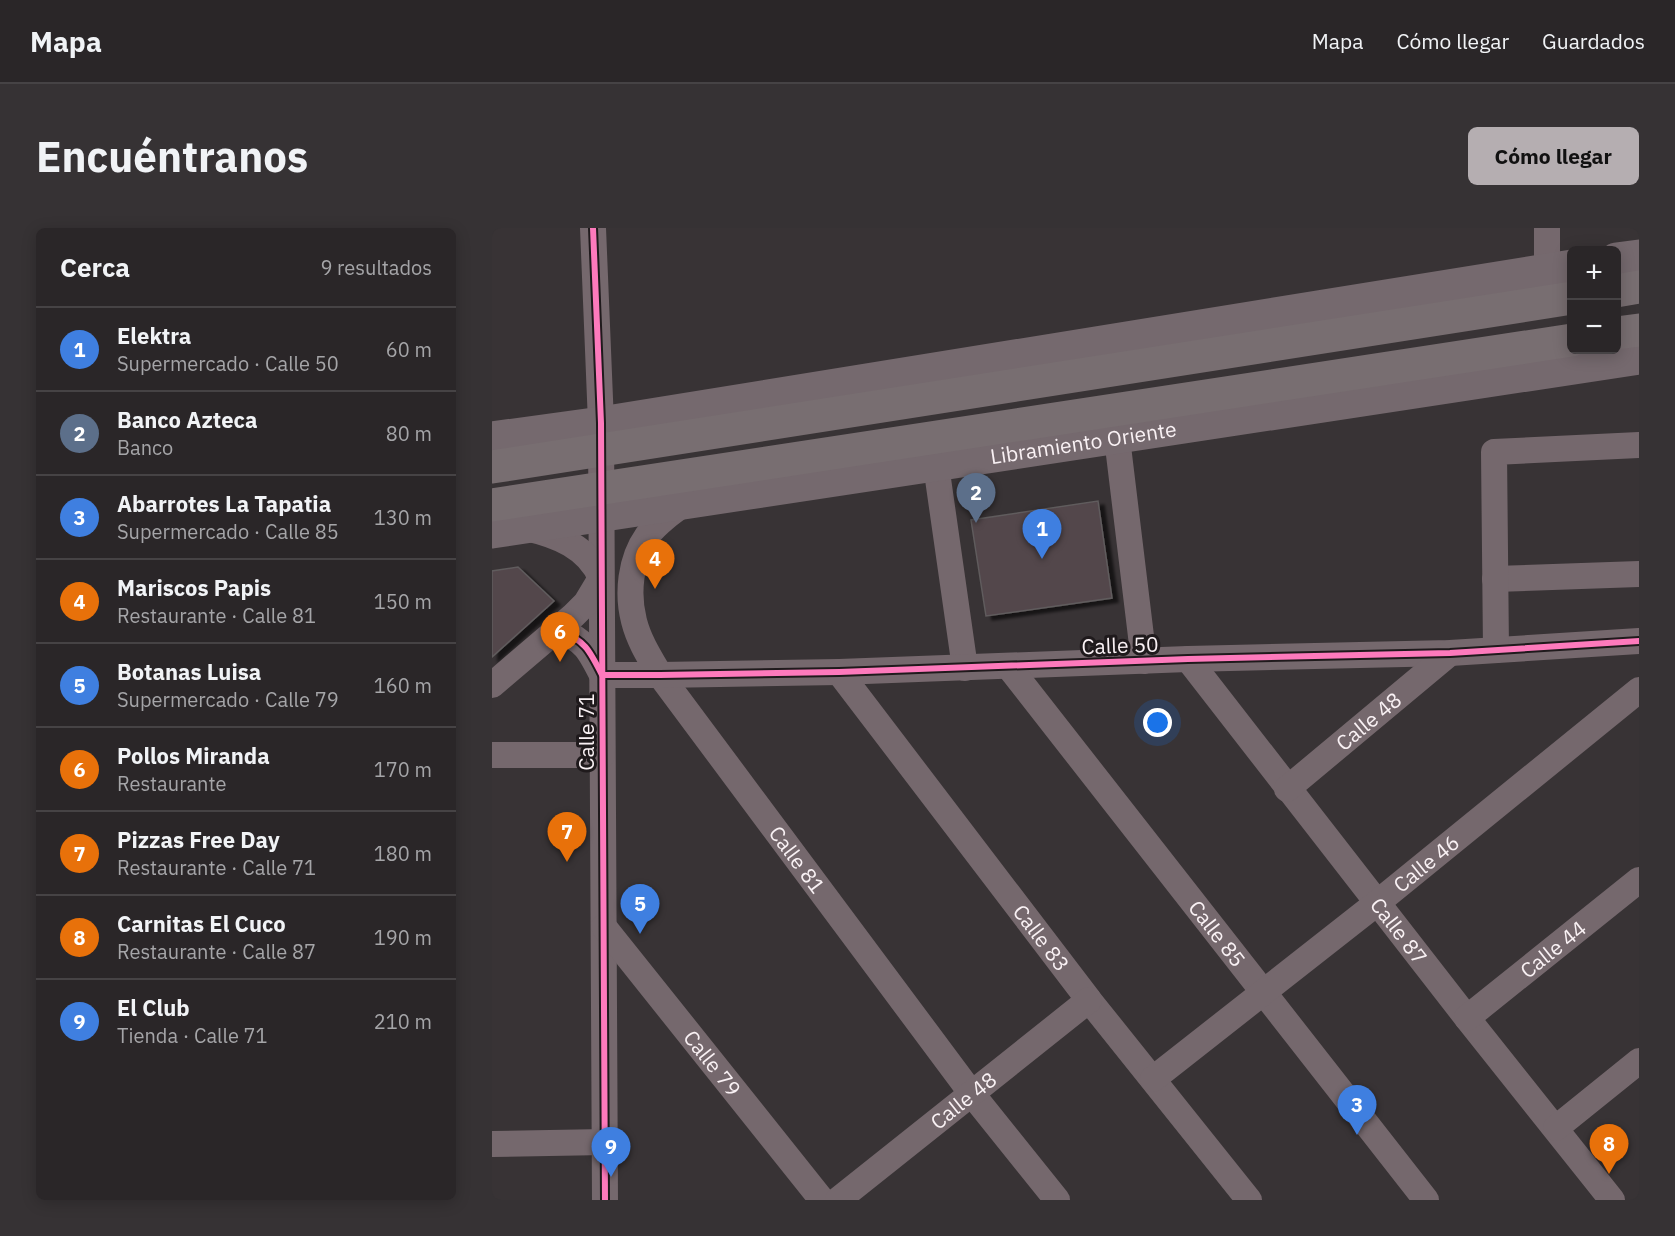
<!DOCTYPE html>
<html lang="es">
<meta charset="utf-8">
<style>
:root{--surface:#2a2628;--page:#363234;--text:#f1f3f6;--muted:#a5a5a8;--line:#464345;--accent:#b5aeb1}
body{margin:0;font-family:"IBM Plex Sans",sans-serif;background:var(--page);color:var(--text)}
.controls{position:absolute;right:18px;top:18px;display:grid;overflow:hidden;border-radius:9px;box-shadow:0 3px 15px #0003}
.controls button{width:54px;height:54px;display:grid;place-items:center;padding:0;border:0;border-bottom:2px solid var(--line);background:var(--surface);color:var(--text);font:30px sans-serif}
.you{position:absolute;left:666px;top:495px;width:21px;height:21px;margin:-15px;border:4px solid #fff;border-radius:50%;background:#1a73e8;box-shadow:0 0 0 9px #1a73e833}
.badge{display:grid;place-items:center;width:39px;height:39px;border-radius:50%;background:var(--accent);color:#fff;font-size:20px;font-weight:700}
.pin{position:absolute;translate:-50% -50px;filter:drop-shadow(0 2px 3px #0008)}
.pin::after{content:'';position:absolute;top:32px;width:21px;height:18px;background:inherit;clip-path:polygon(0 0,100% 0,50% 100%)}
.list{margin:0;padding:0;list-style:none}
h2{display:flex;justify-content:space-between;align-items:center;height:78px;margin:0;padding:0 24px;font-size:26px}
h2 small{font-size:20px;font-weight:400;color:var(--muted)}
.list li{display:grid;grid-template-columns:39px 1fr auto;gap:18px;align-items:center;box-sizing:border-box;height:84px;padding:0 24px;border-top:2px solid var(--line)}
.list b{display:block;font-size:22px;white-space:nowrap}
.list p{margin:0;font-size:20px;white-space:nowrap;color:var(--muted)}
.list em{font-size:20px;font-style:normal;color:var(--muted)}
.map{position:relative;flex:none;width:1147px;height:972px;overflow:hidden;border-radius:9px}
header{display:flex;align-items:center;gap:36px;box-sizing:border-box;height:84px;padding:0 30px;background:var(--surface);border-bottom:2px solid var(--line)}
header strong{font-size:28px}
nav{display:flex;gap:33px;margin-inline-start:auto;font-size:21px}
.intro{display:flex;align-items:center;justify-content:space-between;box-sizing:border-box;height:144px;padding:0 36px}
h1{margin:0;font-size:42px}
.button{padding:15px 27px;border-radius:9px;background:var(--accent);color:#111;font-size:21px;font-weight:700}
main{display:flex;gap:36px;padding:0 36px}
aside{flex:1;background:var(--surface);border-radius:9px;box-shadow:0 3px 15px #0003}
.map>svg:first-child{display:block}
.building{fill:#53464c;stroke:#605c5d;stroke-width:1.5;filter:url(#shadow)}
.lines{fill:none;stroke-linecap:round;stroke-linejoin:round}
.minor{stroke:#75686d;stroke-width:26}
.major{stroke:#75696e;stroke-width:33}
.highway{stroke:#786e71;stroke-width:33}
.highway-bridge{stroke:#786e71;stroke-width:33}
.cycleway-casing{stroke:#1f1a1c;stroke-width:10}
.cycleway{stroke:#fd7abc;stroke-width:6}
.labels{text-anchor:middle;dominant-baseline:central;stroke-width:6;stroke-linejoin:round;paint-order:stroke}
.street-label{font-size:21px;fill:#f9f1f4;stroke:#1f1a1c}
</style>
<header>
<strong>Mapa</strong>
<nav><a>Mapa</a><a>Cómo llegar</a><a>Guardados</a></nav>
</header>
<div class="intro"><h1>Encuéntranos</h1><a class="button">Cómo llegar</a></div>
<main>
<aside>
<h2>Cerca<small>9 resultados</small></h2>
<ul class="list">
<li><span class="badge" style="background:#3f7fe0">1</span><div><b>Elektra</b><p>Supermercado · Calle 50</p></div><em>60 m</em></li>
<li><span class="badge" style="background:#5c6f8a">2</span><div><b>Banco Azteca</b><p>Banco</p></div><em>80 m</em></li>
<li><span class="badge" style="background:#3f7fe0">3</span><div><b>Abarrotes La Tapatia</b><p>Supermercado · Calle 85</p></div><em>130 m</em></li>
<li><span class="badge" style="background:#e8710a">4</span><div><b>Mariscos Papis</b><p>Restaurante · Calle 81</p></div><em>150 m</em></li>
<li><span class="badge" style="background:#3f7fe0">5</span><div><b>Botanas Luisa</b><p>Supermercado · Calle 79</p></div><em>160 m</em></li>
<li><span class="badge" style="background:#e8710a">6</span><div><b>Pollos Miranda</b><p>Restaurante</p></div><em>170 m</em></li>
<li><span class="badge" style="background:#e8710a">7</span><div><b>Pizzas Free Day</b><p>Restaurante · Calle 71</p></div><em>180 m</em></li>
<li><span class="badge" style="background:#e8710a">8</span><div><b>Carnitas El Cuco</b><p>Restaurante · Calle 87</p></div><em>190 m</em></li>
<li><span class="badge" style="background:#3f7fe0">9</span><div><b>El Club</b><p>Tienda · Calle 71</p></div><em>210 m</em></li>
</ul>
</aside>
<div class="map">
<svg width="1147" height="972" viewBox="0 0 1147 972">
<defs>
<filter id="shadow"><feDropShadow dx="6" dy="4" stdDeviation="1.5" flood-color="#0009"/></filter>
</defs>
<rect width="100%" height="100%" fill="#383335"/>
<g class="building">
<polygon points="606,273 620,370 494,388 479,292"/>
<polygon points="26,339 62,373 0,429 0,343"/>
</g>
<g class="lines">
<g class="minor">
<polyline points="101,0 109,195 113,972"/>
<polyline points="1055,0 1055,42"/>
<polyline points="625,210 652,433"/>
<polyline points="444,237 473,440"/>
<path id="s1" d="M193 275C179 285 165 295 155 308 138 332 135 366 142 393 147 413 158 430 168 447L480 866 565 972"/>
<polyline points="1003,351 1147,346"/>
<path d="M66 401C93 413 97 421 110 447H168L347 444 696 431 958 425 1147 413"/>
<polyline points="1004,422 1002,224 1147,217"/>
<path id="s2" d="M696 431 975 790 1120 972"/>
<path id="s3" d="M517 439 934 972"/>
<path id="s4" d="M347 444 597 772 757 972"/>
<path d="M0 457 81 388 94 375 109 350C96 319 65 307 34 300"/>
<polyline points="0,527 110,527"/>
<path id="s5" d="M795 561 958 425"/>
<path id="s6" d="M112 699 330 972"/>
<path id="s7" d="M975 790 1147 652"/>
<path id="s8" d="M661 851 885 675 1147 462"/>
<polyline points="1064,900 1147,833"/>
<polyline points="0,916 113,914"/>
<path id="s9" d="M346 972 597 772"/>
</g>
<g class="major">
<polyline points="1124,31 1147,28"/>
<polyline points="0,210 109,195 1080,38"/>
<path id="s10" d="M0 304 1147 130"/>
</g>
<g class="highway">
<polyline points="1124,63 1147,59"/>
<polyline points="1124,105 1147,102"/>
</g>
<g class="highway-bridge">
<polyline points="0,239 1080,70"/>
<polyline points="0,277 1080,112"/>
</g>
<defs>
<g id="cycleway">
<polyline points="101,0 109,195 113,972"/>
<path d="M66 401C93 413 97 421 110 447H168L347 444 696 431 958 425 1147 413"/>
</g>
</defs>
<use href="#cycleway" class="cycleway-casing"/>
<use href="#cycleway" class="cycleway"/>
</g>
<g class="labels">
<g class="street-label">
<text stroke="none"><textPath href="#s10" startOffset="598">Libramiento Oriente</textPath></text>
<text transform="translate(628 417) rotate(-2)">Calle 50</text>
<text stroke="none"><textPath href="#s5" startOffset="106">Calle 48</textPath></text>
<text transform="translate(94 504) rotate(-90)">Calle 71</text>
<text stroke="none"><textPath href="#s1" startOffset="429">Calle 81</textPath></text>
<text stroke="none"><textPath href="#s8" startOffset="348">Calle 46</textPath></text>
<text stroke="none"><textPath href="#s2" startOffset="344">Calle 87</textPath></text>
<text stroke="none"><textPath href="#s3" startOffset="338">Calle 85</textPath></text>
<text stroke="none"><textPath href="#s4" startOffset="334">Calle 83</textPath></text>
<text stroke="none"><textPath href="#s7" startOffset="110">Calle 44</textPath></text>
<text stroke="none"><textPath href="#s6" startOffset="174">Calle 79</textPath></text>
<text stroke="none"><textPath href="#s9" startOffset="160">Calle 48</textPath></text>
</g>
</g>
</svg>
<div class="controls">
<button>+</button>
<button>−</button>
</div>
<div class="you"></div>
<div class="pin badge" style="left:550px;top:331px;background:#3f7fe0">1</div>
<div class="pin badge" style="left:484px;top:295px;background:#5c6f8a">2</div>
<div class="pin badge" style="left:865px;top:907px;background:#3f7fe0">3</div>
<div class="pin badge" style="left:163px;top:361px;background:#e8710a">4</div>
<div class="pin badge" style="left:148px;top:706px;background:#3f7fe0">5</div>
<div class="pin badge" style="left:68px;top:434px;background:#e8710a">6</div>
<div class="pin badge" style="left:75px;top:634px;background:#e8710a">7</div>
<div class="pin badge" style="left:1117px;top:946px;background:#e8710a">8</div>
<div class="pin badge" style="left:119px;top:949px;background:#3f7fe0">9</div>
</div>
</main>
